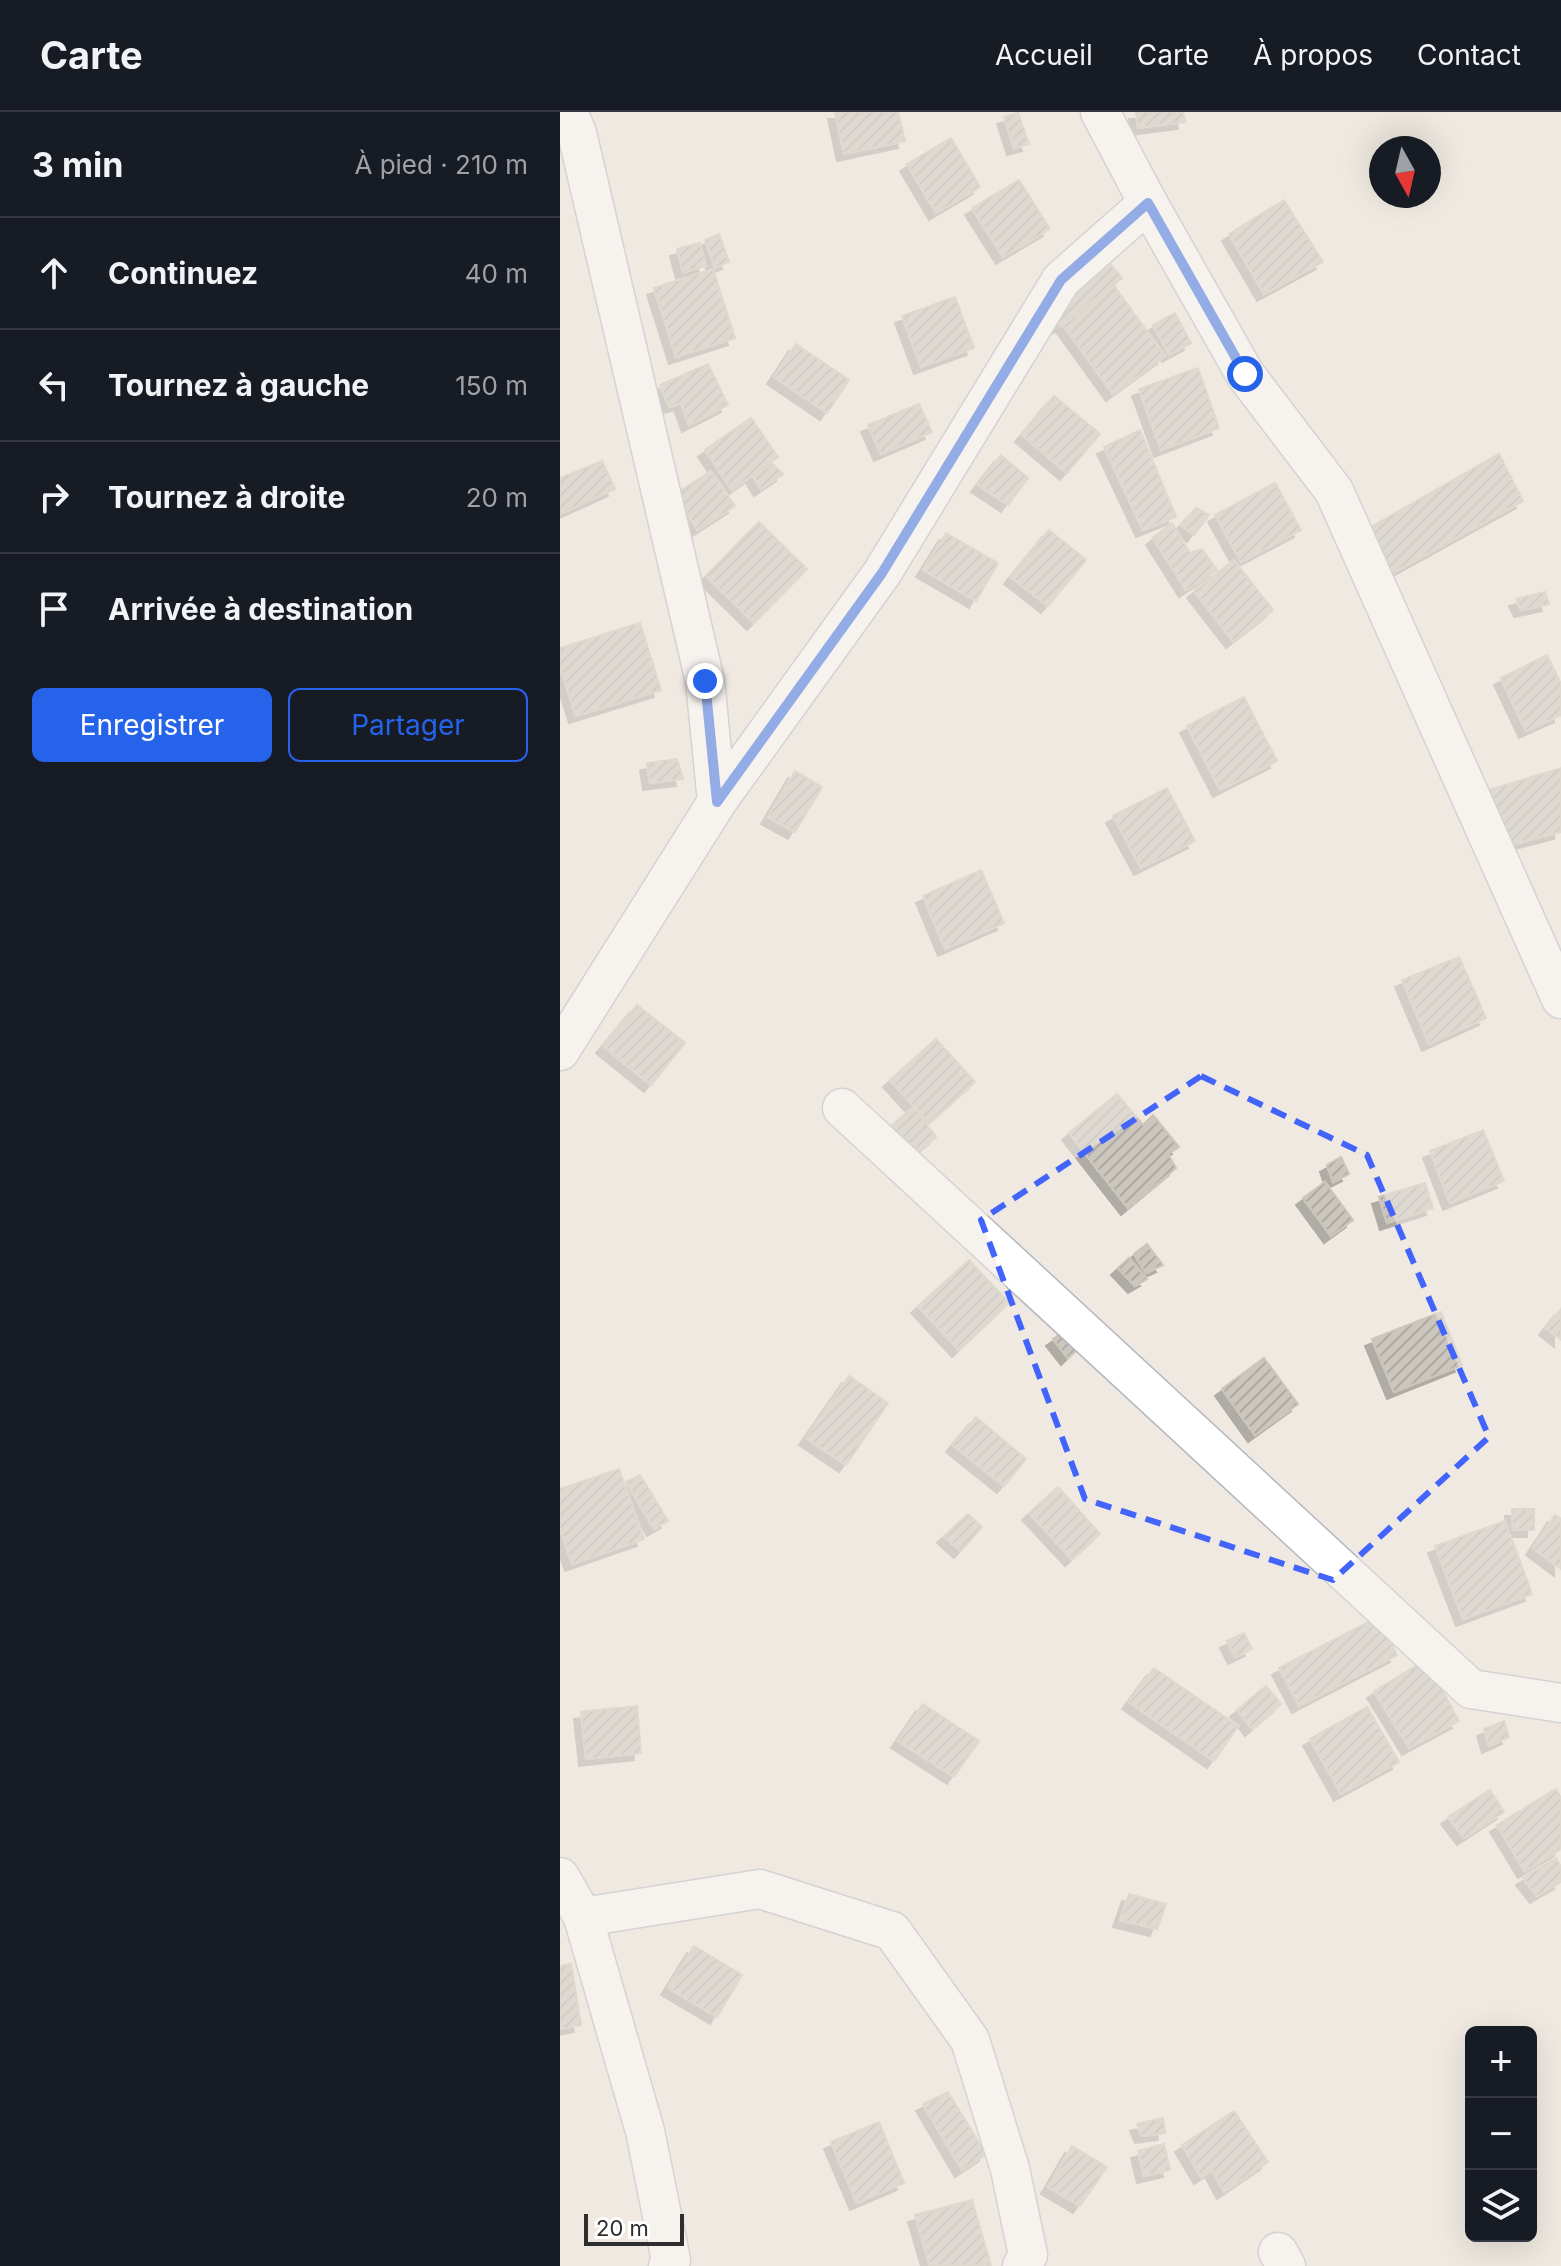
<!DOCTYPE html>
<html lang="fr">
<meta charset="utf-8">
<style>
:root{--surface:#171b24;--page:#242831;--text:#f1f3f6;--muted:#9ea1a6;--line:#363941;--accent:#2563eb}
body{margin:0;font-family:Inter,sans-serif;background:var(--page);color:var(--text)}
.controls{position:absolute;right:24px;bottom:24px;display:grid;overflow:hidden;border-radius:12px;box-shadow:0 8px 32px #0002}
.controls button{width:72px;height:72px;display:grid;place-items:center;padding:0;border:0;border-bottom:2px solid var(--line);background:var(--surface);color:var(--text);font:40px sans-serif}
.compass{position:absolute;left:809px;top:24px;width:72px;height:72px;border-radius:50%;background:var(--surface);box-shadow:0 8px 32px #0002;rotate:172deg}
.scale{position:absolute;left:24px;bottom:20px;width:100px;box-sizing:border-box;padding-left:8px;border:4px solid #2e2e2e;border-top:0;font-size:22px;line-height:28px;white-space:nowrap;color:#2e2e2e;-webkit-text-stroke:6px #fff;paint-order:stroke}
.stop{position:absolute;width:24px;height:24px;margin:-18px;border:6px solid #2563eb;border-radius:50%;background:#fff}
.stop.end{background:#2563eb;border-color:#fff;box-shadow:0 2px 8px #0008}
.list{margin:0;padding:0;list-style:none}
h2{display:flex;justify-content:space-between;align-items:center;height:104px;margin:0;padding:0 32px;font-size:34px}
h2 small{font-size:26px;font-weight:400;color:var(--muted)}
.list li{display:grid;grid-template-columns:52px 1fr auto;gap:24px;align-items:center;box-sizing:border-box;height:112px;padding:0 32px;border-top:2px solid var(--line)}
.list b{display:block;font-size:30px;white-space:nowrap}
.list em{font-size:26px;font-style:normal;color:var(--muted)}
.actions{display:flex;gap:16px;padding:24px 32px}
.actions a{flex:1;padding:18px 0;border:2px solid var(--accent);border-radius:12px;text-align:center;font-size:28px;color:var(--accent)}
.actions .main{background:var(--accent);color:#fff}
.icon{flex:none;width:44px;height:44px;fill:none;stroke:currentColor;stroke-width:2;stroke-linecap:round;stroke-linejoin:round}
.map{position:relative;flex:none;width:1001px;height:2154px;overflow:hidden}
header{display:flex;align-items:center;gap:48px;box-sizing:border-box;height:112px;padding:0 40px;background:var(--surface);border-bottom:2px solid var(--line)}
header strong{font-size:38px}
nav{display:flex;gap:44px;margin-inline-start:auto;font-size:28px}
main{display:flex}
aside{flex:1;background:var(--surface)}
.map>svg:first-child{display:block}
.building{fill:url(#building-hatch);stroke:#cbc5ba;stroke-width:2;filter:url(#shadow)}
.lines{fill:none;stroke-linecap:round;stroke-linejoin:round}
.street-casing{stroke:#b4b7c1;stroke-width:41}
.street{stroke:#fff;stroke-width:38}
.route{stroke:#2563eb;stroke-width:10}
.marked{fill:none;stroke:#4264fb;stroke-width:6;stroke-dasharray:16 10;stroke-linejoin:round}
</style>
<header>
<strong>Carte</strong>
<nav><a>Accueil</a><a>Carte</a><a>À propos</a><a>Contact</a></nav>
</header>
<main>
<aside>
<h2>3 min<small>À pied · 210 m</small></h2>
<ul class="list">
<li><svg class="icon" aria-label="ahead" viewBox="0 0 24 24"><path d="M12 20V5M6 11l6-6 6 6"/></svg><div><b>Continuez</b></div><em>40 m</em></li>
<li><svg class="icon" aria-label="left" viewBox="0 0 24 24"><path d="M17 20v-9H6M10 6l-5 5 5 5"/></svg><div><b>Tournez à gauche</b></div><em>150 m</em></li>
<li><svg class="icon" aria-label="right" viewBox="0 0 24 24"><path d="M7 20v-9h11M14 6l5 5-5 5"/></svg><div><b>Tournez à droite</b></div><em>20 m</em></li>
<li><svg class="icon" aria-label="arrive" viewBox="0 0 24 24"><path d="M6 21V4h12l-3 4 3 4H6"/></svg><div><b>Arrivée à destination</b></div></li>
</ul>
<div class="actions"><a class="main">Enregistrer</a><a>Partager</a></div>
</aside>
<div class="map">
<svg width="1001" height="2154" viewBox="0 0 1001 2154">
<defs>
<pattern id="building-hatch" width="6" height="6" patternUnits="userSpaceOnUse" patternTransform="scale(2)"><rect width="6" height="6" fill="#cbc7bf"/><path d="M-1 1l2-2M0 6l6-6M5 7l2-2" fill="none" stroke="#afaba4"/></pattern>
<filter id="shadow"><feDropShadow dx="-7" dy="7" stdDeviation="0" flood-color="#0004"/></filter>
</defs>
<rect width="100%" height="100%" fill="#efe9e1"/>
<g class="building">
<polygon points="275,0 338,0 345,29 284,42"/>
<polygon points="576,0 623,0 625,10 578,16"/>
<polygon points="458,1 469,32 454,36 444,5"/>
<polygon points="391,26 420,75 376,101 347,52"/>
<polygon points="459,68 490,117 443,145 412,96"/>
<polygon points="724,88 763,150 704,182 669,122"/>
<polygon points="159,122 169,150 155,156 145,128"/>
<polygon points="140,131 146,154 123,160 117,137"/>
<polygon points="551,153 562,166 500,214 492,200"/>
<polygon points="153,157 175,226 116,245 94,176"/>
<polygon points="555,175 605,244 553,282 503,213"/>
<polygon points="395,185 414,236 361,255 342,204"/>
<polygon points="615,201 631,231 609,243 593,213"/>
<polygon points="236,232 289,268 267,301 214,265"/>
<polygon points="148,252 168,293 129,313 121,291 109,295 100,273"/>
<polygon points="638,256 659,316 601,338 579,277"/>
<polygon points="494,284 540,322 507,361 462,323"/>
<polygon points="359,292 372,320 321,342 308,313"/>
<polygon points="191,306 218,345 172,378 145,338"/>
<polygon points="580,318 616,405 583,418 544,335"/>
<polygon points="939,342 963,389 822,467 795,424"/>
<polygon points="441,343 468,366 448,393 418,373"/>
<polygon points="42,349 55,377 0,402 0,366"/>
<polygon points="213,352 223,362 201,377 193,364"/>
<polygon points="151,359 175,394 138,418 114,383"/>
<polygon points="715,371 741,418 681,450 655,403"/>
<polygon points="636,396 649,403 634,423 621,413"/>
<polygon points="199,410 247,457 194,511 146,464"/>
<polygon points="612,411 630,441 642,437 657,458 626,478 593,426"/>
<polygon points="489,418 526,448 488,494 451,465"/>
<polygon points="386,421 438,451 416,489 363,458"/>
<polygon points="674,448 713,498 673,529 634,479"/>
<polygon points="985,480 989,492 961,498 956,487"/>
<polygon points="80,511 101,578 16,604 0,554 0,536"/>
<polygon points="987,543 1001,572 1001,603 966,619 941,566"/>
<polygon points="684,585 717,649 660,678 627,614"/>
<polygon points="117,647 123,667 90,671 87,651"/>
<polygon points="1001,656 1001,720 943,735 929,678"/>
<polygon points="235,659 262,675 235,720 208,705"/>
<polygon points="607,676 635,729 581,756 553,704"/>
<polygon points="421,758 444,811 385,837 363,784"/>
<polygon points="899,845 926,906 869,932 842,868"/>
<polygon points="77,893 125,931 91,973 43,934"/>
<polygon points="376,927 415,970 369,1011 330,968"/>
<polygon points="557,982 583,1013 593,1003 619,1035 608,1042 616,1056 568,1096 509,1021"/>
<polygon points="354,995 376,1025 357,1040 332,1013"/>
<polygon points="923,1018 944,1069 890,1091 870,1039"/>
<polygon points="781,1045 789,1062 773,1070 767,1053"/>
<polygon points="765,1070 793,1108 771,1124 743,1086"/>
<polygon points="865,1071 873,1096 827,1111 819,1085"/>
<polygon points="587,1132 603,1153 586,1161 574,1142"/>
<polygon points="569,1146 587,1167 575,1174 558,1156"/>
<polygon points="409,1148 449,1191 399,1238 358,1194"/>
<polygon points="1001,1197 1001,1228 986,1216"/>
<polygon points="881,1200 902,1253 834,1280 812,1227"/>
<polygon points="513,1213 526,1229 508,1246 493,1227"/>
<polygon points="704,1246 738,1292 695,1323 662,1277"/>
<polygon points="289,1264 328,1291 286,1353 246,1326"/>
<polygon points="416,1305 466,1347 444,1374 393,1333"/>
<polygon points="59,1357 84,1427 12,1452 0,1417 0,1377"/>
<polygon points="80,1363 108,1409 94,1417 66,1370"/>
<polygon points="498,1375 540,1422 512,1447 469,1401"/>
<polygon points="952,1397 974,1397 974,1418 953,1418"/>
<polygon points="408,1402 422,1415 401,1439 384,1424"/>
<polygon points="995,1403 1001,1407 1001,1457 973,1436"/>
<polygon points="945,1409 972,1482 903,1507 875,1434"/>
<polygon points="818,1505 837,1543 739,1594 719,1556"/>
<polygon points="684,1521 692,1537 675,1545 667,1529"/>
<polygon points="866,1548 899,1609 849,1636 814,1579"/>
<polygon points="594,1556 678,1614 654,1649 569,1590"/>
<polygon points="706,1574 721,1592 692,1617 677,1598"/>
<polygon points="363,1592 419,1629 394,1665 338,1629"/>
<polygon points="77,1594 81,1641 26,1647 21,1600"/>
<polygon points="807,1595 839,1650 781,1682 750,1627"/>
<polygon points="944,1609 949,1625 929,1634 924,1617"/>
<polygon points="996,1677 1001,1686 1001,1737 965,1759 937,1713"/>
<polygon points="930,1678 944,1700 904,1726 888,1705"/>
<polygon points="996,1746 1001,1755 1001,1770 977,1784 963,1766"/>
<polygon points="569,1782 606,1792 597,1817 560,1808"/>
<polygon points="134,1834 182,1863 157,1905 108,1876"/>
<polygon points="11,1852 21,1913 0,1917 0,1854"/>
<polygon points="388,1980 426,2042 402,2058 363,1992"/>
<polygon points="674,1999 708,2050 664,2080 652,2058 641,2065 622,2033"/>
<polygon points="603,2006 605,2021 582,2024 577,2012"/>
<polygon points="319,2010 344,2071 297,2091 271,2030"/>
<polygon points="604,2032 610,2058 584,2064 578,2039"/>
<polygon points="512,2034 547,2055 520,2094 488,2075"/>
<polygon points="412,2088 431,2154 370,2154 355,2103"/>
</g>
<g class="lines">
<defs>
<g id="street">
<polyline points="8,0 17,21 145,569 157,690"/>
<polyline points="588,91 685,262 774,379 1001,887"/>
<polyline points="0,939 157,690 322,461 501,168 588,91 540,0"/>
<polyline points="282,996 911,1577 1001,1591"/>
<polyline points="0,1765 23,1805 85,2019 111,2148 108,2154"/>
<polyline points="23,1805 200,1777 332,1819 410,1928 450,2057 468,2143 462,2154"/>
<polyline points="718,2140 726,2154"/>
</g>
</defs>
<use href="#street" class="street-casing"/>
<use href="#street" class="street"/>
</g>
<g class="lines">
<polyline class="route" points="145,569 157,690 322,461 501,168 588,91 685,262"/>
</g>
<path d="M0 0H1001V2154H0ZM641 964 807 1043 929 1325 773 1468 525 1387 421 1108Z" fill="#efe9e1" fill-opacity=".55" fill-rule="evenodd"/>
<path class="marked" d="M641 964 807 1043 929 1325 773 1468 525 1387 421 1108Z"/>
</svg>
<div class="controls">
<button>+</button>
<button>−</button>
<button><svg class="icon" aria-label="layers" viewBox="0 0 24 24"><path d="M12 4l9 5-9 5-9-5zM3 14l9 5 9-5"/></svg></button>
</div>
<svg class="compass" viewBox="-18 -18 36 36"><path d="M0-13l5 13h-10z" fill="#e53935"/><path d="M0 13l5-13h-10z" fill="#9ea1a6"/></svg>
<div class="scale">20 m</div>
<div class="stop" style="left:685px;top:262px"></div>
<div class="stop end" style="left:145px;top:569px"></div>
</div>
</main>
